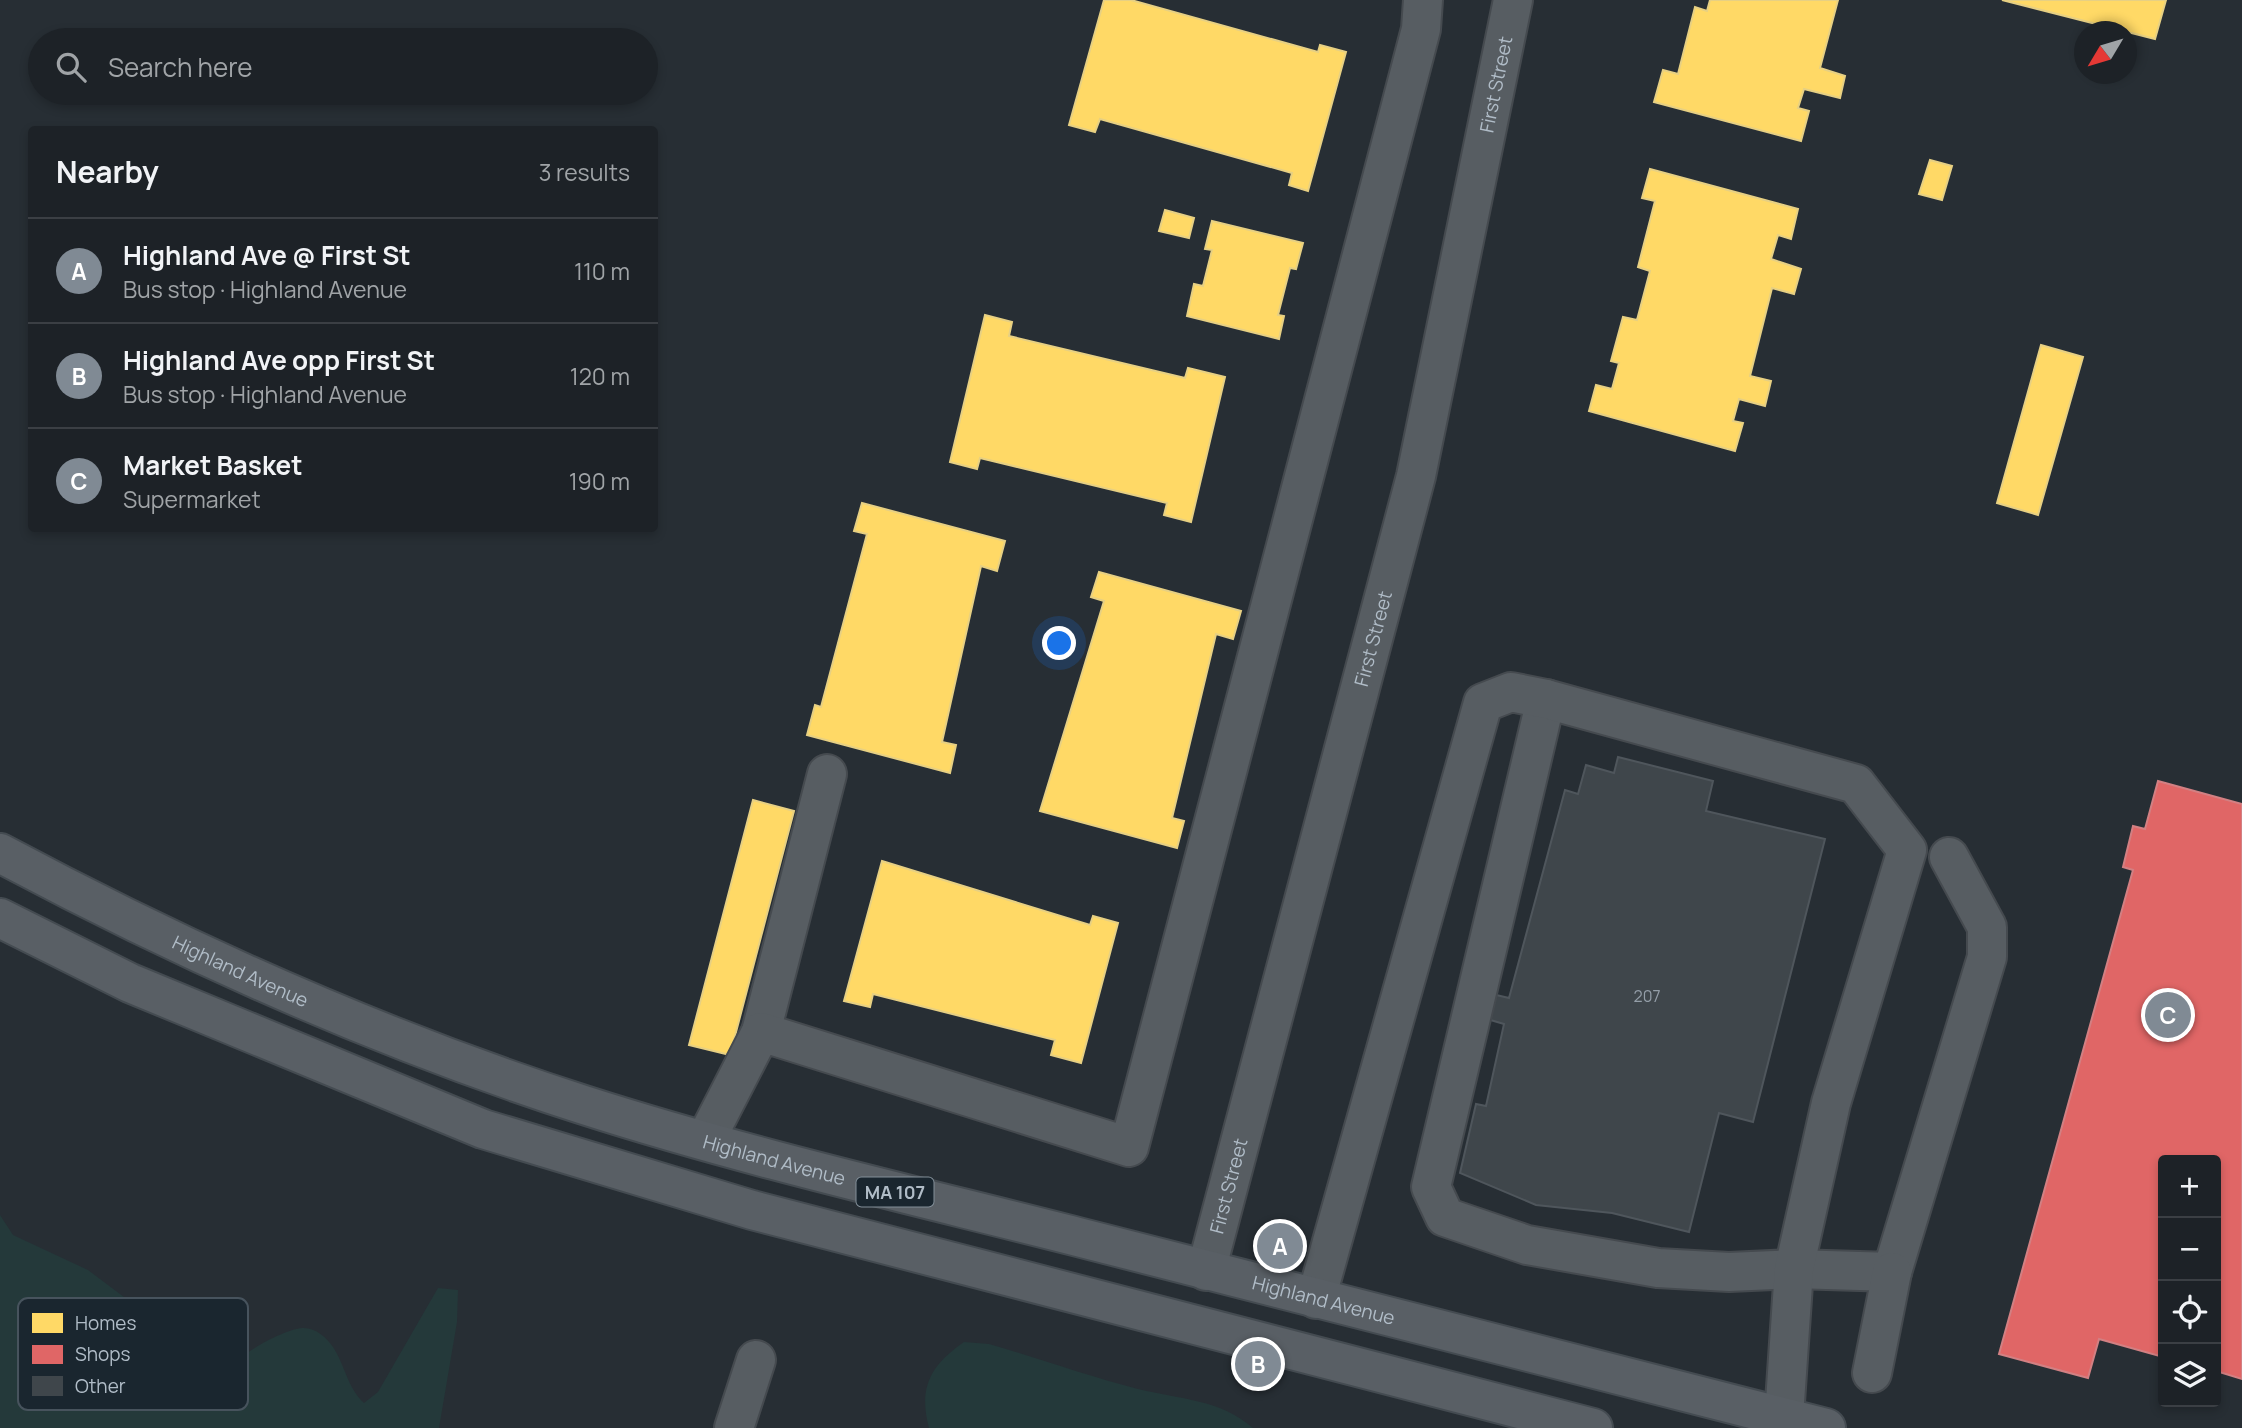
<!DOCTYPE html>
<meta charset="utf-8">
<style>
:root{--surface:#1d2227;--page:#2a2f33;--text:#f1f3f6;--muted:#a0a4a7;--line:#3b3f44;--accent:#808a94}
body{margin:0;font-family:Manrope,sans-serif;background:var(--page);color:var(--text)}
.controls{position:absolute;right:21px;bottom:21px;display:grid;overflow:hidden;border-radius:7px;box-shadow:0 4px 10px #0003}
.controls button{width:63px;height:63px;display:grid;place-items:center;padding:0;border:0;border-bottom:2px solid var(--line);background:var(--surface);color:var(--text);font:35px sans-serif}
.compass{position:absolute;left:2074px;top:21px;width:63px;height:63px;border-radius:50%;background:var(--surface);box-shadow:0 4px 10px #0003;rotate:232deg}
.you{position:absolute;left:1060px;top:644px;width:24px;height:24px;margin:-18px;border:5px solid #fff;border-radius:50%;background:#1a73e8;box-shadow:0 0 0 10px #1a73e833}
.badge{display:grid;place-items:center;width:46px;height:46px;border-radius:50%;background:var(--accent);color:#fff;font-size:23px;font-weight:700}
.pin{position:absolute;translate:-50% -50%;border:4px solid #fff;box-shadow:0 2px 7px #0006}
.list{margin:0;padding:0;list-style:none}
h2{display:flex;justify-content:space-between;align-items:center;height:91px;margin:0;padding:0 28px;font-size:30px}
h2 small{font-size:23px;font-weight:400;color:var(--muted)}
.list li{display:grid;grid-template-columns:46px 1fr auto;gap:21px;align-items:center;box-sizing:border-box;height:105px;padding:0 28px;border-top:2px solid var(--line)}
.list b{display:block;font-size:26px;white-space:nowrap}
.list p{margin:0;font-size:23px;white-space:nowrap;color:var(--muted)}
.list em{font-size:23px;font-style:normal;color:var(--muted)}
.icon{flex:none;width:38px;height:38px;fill:none;stroke:currentColor;stroke-width:2;stroke-linecap:round;stroke-linejoin:round}
.map{position:relative;flex:none;width:2242px;height:1428px;overflow:hidden}
.search{position:absolute;background:var(--surface);box-shadow:0 4px 10px #0003;left:28px;top:28px;width:630px;height:77px;display:flex;align-items:center;gap:18px;box-sizing:border-box;padding:0 24px;border-radius:38px;color:var(--muted);font-size:26px}
.panel{position:absolute;background:var(--surface);box-shadow:0 4px 10px #0003;left:28px;top:126px;width:630px;height:406px;border-radius:7px}
.map>svg:first-child{display:block}
.green{fill:#24393a}
.homes{fill:#ffd966;stroke:#e7d083;stroke-width:2}
.shops{fill:#e06666;stroke:#d28083;stroke-width:2}
.building{fill:#3f464b;stroke:#4f565c;stroke-width:2}
.lines{fill:none;stroke-linecap:round;stroke-linejoin:round}
.minor-casing{stroke:#454a4f;stroke-width:42}
.major-casing{stroke:#444b51;stroke-width:42}
.minor{stroke:#575d62;stroke-width:38}
.major{stroke:#595f65;stroke-width:38}
.labels{text-anchor:middle;dominant-baseline:central;stroke-width:7;stroke-linejoin:round;paint-order:stroke}
.number-label{font-size:16px;fill:#949ea8}
.shield{fill:#1a262f;stroke:#838f99;stroke-width:2}
.shield-label{font-size:18px;font-weight:bold;fill:#b0bcc7}
.street-label{font-size:19px;fill:#b0bcc7;stroke:#1a262f}
.key{fill:#1a262f;stroke:#47535d;stroke-width:2}
.key-label{font-size:19px;fill:#b0bcc7}
</style>
<div class="map">
<svg width="2242" height="1428" viewBox="0 0 2242 1428">
<rect width="100%" height="100%" fill="#272e34"/>
<g class="green">
<path d="M0 1215 13 1235 88 1270 132 1303 171 1375 190 1394 211 1396C226 1386 229 1377 237 1363 245 1350 287 1329 302 1328 315 1327 326 1337 333 1347 345 1365 347 1387 364 1403L378 1392 438 1288 458 1290 457 1322 439 1428H0Z"/>
<path d="M964 1342 989 1344C1038 1358 1087 1376 1138 1389 1178 1399 1220 1399 1253 1428H929C918 1387 931 1365 964 1342Z"/>
</g>
<g class="homes">
<polygon points="1104,0 1131,0 1318,52 1320,45 1346,52 1308,191 1289,185 1292,173 1100,119 1095,132 1069,125"/>
<polygon points="1710,0 1838,0 1820,68 1845,76 1840,98 1804,89 1798,108 1809,111 1801,141 1654,102 1663,70 1678,74 1695,7 1707,11"/>
<polygon points="2002,0 2166,0 2155,39"/>
<polygon points="1930,160 1952,166 1942,200 1919,194"/>
<polygon points="1650,169 1798,209 1791,239 1778,235 1771,259 1801,269 1794,294 1772,288 1750,376 1771,381 1765,406 1739,399 1733,421 1743,423 1735,451 1589,411 1596,385 1612,389 1619,363 1611,361 1623,317 1637,320 1650,271 1638,267 1655,201 1642,198"/>
<polygon points="1165,210 1194,218 1189,238 1159,231"/>
<polygon points="1212,221 1303,243 1296,269 1290,268 1278,315 1284,316 1279,339 1187,316 1194,284 1203,286 1212,250 1205,249"/>
<polygon points="985,315 1012,322 1009,336 1185,378 1188,368 1225,377 1191,522 1164,515 1167,503 980,458 977,469 950,462"/>
<polygon points="2041,345 2083,357 2038,515 1997,503"/>
<polygon points="862,503 1005,541 997,571 981,566 942,742 956,745 950,773 807,735 815,705 821,707 867,534 854,531"/>
<polygon points="1099,572 1241,611 1233,639 1216,634 1172,818 1184,821 1177,848 1040,811 1104,601 1091,597"/>
<polygon points="753,800 794,811 730,1055 689,1045"/>
<polygon points="882,861 1090,925 1093,916 1118,923 1081,1063 1051,1055 1055,1040 873,994 870,1007 844,1001"/>
</g>
<polygon class="shops" points="2158,781 2242,804 2242,1379 2216,1371 2216,1160 2163,1160 2163,1357 2099,1339 2088,1378 1999,1354 2133,870 2123,867 2133,826 2145,829"/>
<polygon class="building" points="1618,757 1713,781 1706,811 1825,839 1753,1122 1719,1113 1689,1232 1612,1213 1536,1205 1460,1173 1476,1104 1486,1106 1504,1024 1487,1019 1492,994 1509,998 1565,790 1578,794 1586,765 1614,773"/>
<g class="lines">
<defs>
<g id="minor">
<polyline points="1546,699 1431,1187 1445,1217 1527,1245 1658,1268 1729,1272 1794,1269 1892,1272 1987,957 1987,927 1949,857"/>
<polyline points="761,1032 827,774"/>
<polyline points="706,1139 761,1032 1129,1147 1421,29 1423,0"/>
<path id="s1" d="M1206 1271 1416 476 1513 0"/>
<polyline points="1316,1299 1483,703 1511,692 1546,699 1856,784 1907,850 1831,1103 1794,1269 1784,1417"/>
<polyline points="1872,1373 1892,1272"/>
<polyline points="734,1428 756,1360"/>
</g>
<g id="major">
<path id="s2" d="M0 853C187 953 382 1040 584 1105 746 1157 913 1195 1078 1237 1327 1301 1576 1365 1826 1428"/>
<polyline points="0,918 130,983 483,1129 752,1210 1593,1428"/>
</g>
</defs>
<use href="#minor" class="minor-casing"/>
<use href="#major" class="major-casing"/>
<use href="#minor" class="minor"/>
<use href="#major" class="major"/>
</g>
<g class="labels">
<g class="number-label">
<text x="1647" y="996">207</text>
</g>
<rect class="shield" x="856.5" y="1177.5" width="77" height="29" rx="5"/>
<g class="shield-label">
<text x="895" y="1192">MA 107</text>
</g>
<g class="street-label">
<text stroke="none"><textPath href="#s1" startOffset="1222">First Street</textPath></text>
<text stroke="none"><textPath href="#s1" startOffset="654">First Street</textPath></text>
<text stroke="none"><textPath href="#s2" startOffset="268">Highland Avenue</textPath></text>
<text stroke="none"><textPath href="#s2" startOffset="835">Highland Avenue</textPath></text>
<text stroke="none"><textPath href="#s1" startOffset="88">First Street</textPath></text>
<text stroke="none"><textPath href="#s2" startOffset="1402">Highland Avenue</textPath></text>
</g>
</g>
<rect x="18" y="1298" width="230" height="112" rx="10" class="key"/>
<rect x="32" y="1313" width="31" height="20" fill="#ffd966"/>
<rect x="32" y="1345" width="31" height="19" fill="#e06666"/>
<rect x="32" y="1376" width="31" height="20" fill="#3f464b"/>
<g class="key-label">
<text x="75" y="1330">Homes</text>
<text x="75" y="1361">Shops</text>
<text x="75" y="1393">Other</text>
</g>
</svg>
<div class="controls">
<button>+</button>
<button>−</button>
<button><svg class="icon" aria-label="locate" viewBox="0 0 24 24"><circle cx="12" cy="12" r="6"/><path d="M12 2v4M12 18v4M2 12h4M18 12h4"/></svg></button>
<button><svg class="icon" aria-label="layers" viewBox="0 0 24 24"><path d="M12 4l9 5-9 5-9-5zM3 14l9 5 9-5"/></svg></button>
</div>
<svg class="compass" viewBox="-18 -18 36 36"><path d="M0-13l5 13h-10z" fill="#e53935"/><path d="M0 13l5-13h-10z" fill="#a0a4a7"/></svg>
<div class="you"></div>
<div class="pin badge" style="left:1280px;top:1246px">A</div>
<div class="pin badge" style="left:1258px;top:1364px">B</div>
<div class="pin badge" style="left:2168px;top:1015px">C</div>
<div class="search"><svg class="icon" aria-label="search" viewBox="0 0 24 24"><circle cx="10" cy="10" r="6"/><path d="M15 15l6 6"/></svg>Search here</div>
<section class="panel">
<h2>Nearby<small>3 results</small></h2>
<ul class="list">
<li><span class="badge">A</span><div><b>Highland Ave @ First St</b><p>Bus stop · Highland Avenue</p></div><em>110 m</em></li>
<li><span class="badge">B</span><div><b>Highland Ave opp First St</b><p>Bus stop · Highland Avenue</p></div><em>120 m</em></li>
<li><span class="badge">C</span><div><b>Market Basket</b><p>Supermarket</p></div><em>190 m</em></li>
</ul>
</section>
</div>
